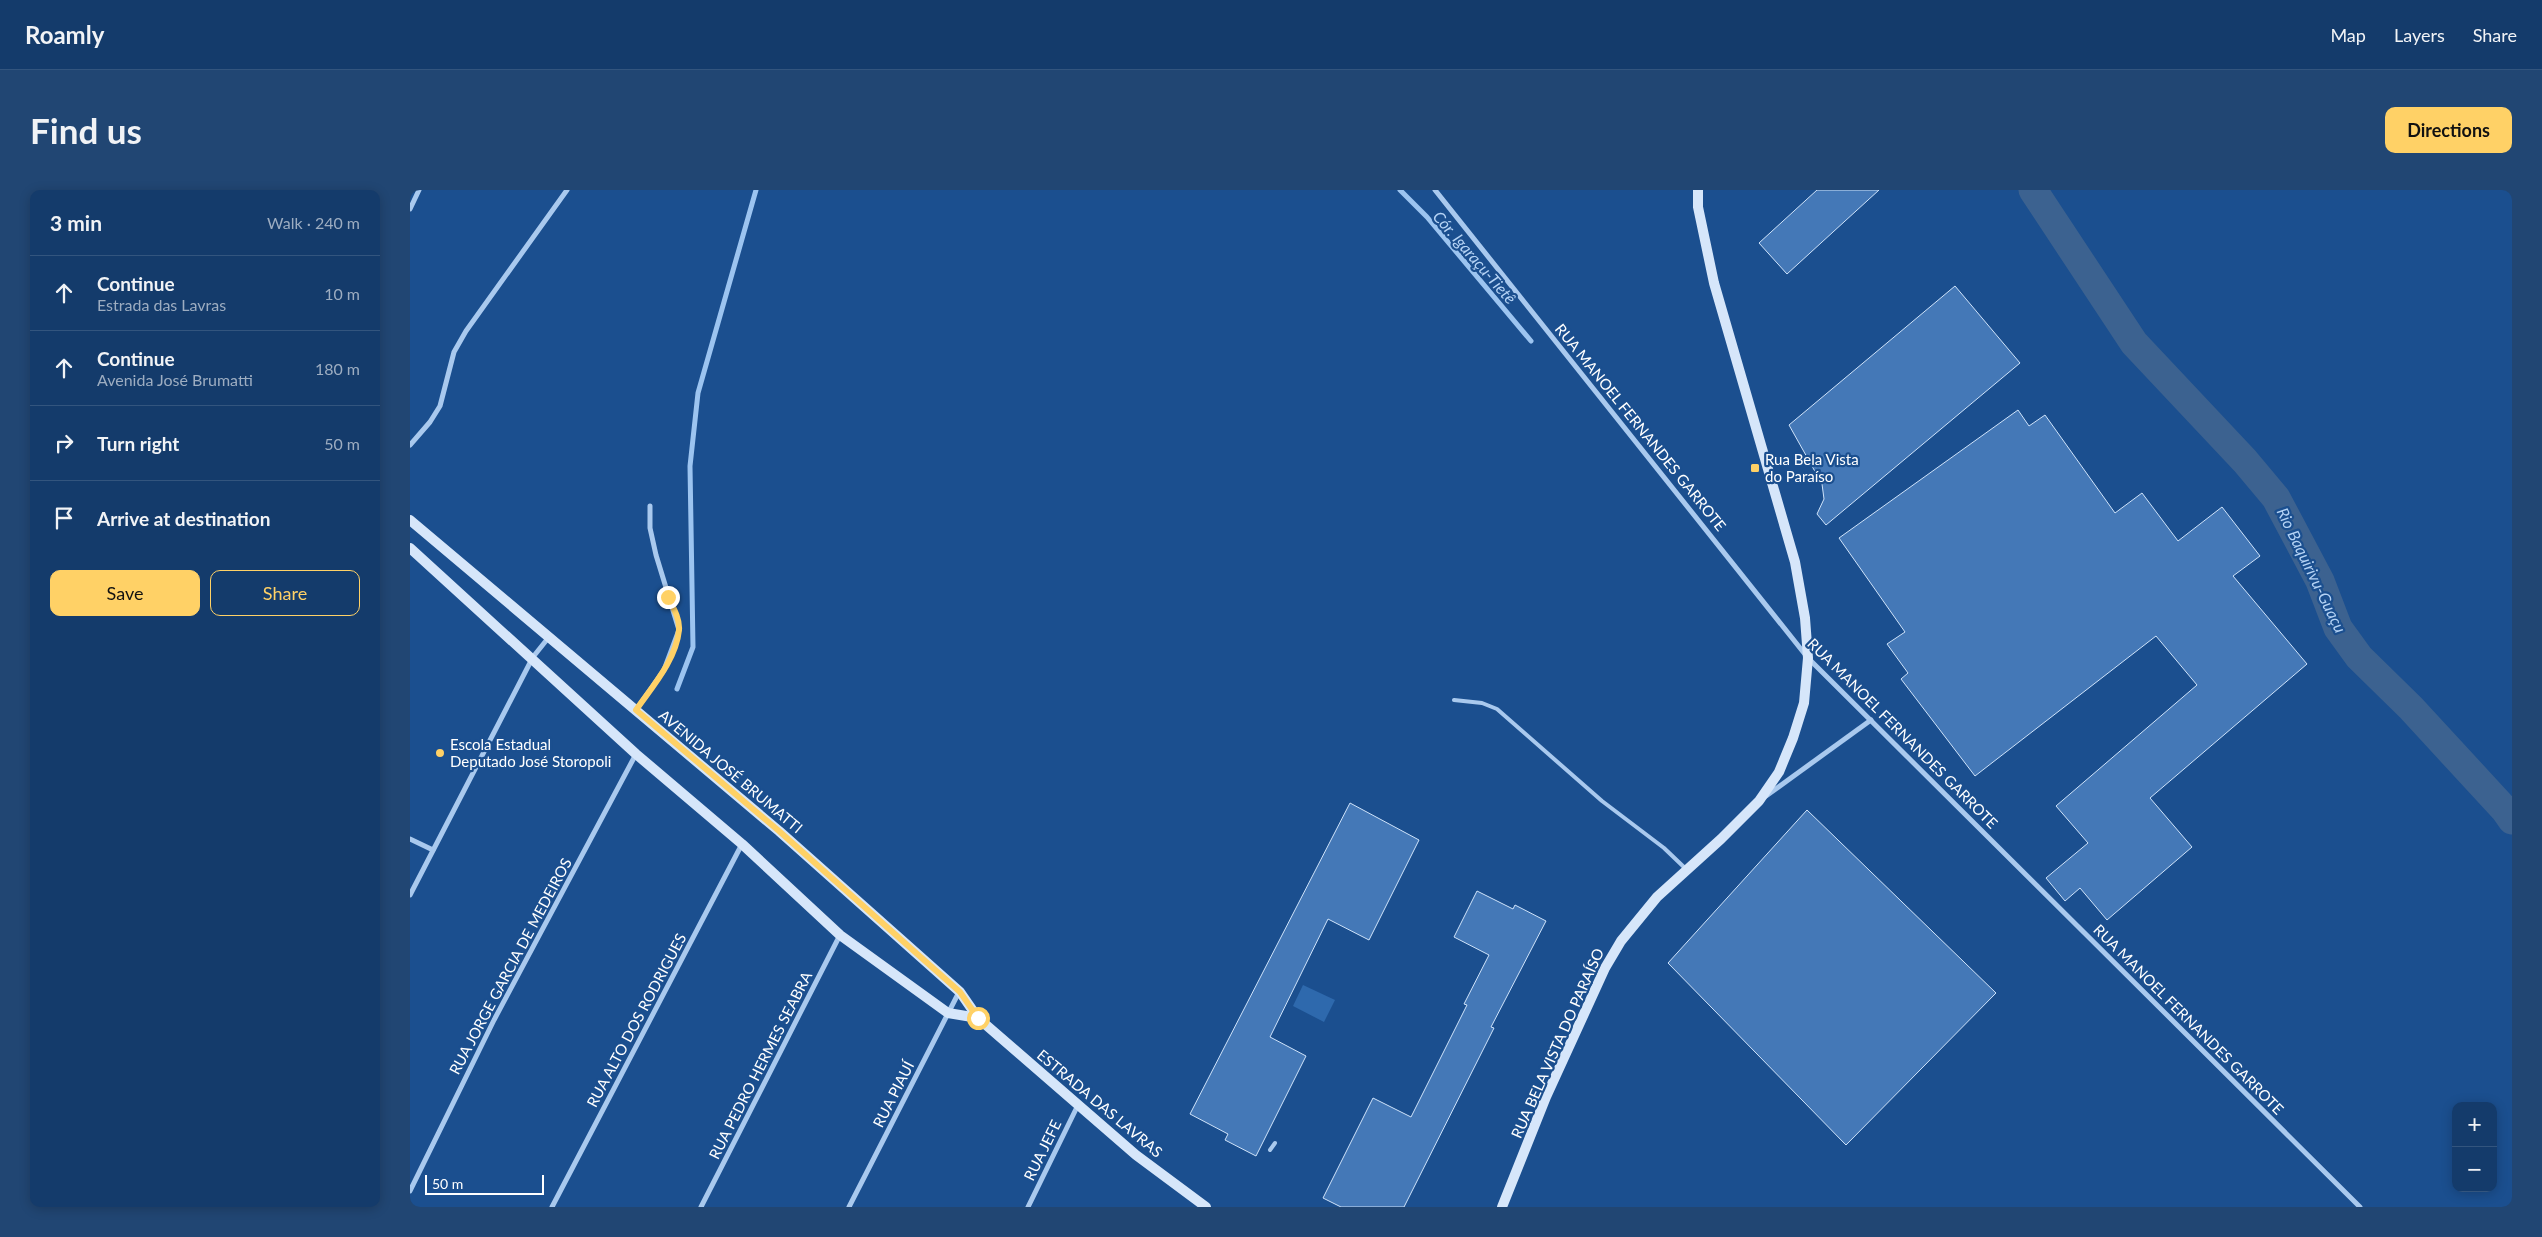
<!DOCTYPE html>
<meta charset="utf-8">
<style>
:root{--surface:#143b6b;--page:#214673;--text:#f1f3f6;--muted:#9dadc1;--line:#33557e;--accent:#ffd166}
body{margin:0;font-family:Lato,sans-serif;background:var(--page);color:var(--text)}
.controls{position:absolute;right:15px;bottom:15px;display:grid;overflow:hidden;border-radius:10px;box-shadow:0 2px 12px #0003}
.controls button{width:45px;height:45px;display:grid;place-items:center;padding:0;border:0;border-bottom:1px solid var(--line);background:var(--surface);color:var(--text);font:25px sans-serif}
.scale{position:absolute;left:15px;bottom:12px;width:119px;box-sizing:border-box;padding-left:5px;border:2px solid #fff;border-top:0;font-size:14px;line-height:18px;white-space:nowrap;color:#fff;-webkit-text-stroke:4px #1b4f8f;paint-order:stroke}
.stop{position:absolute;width:15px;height:15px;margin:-11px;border:4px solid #ffd166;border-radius:50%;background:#fff}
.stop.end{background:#ffd166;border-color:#fff;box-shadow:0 1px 5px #0008}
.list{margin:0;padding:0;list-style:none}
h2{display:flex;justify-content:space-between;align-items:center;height:65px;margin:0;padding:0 20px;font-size:21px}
h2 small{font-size:16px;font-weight:400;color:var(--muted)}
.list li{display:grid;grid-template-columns:32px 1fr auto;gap:15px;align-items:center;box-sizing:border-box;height:75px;padding:0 20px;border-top:1px solid var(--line)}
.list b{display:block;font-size:19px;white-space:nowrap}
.list p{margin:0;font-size:16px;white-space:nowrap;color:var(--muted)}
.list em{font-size:16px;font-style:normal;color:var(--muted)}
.actions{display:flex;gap:10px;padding:15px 20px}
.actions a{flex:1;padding:11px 0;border:1px solid var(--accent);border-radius:10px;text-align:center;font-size:18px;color:var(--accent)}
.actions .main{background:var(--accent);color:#111}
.icon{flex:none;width:28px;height:28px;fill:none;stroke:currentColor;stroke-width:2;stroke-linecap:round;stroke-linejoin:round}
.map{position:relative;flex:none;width:2102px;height:1017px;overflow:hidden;border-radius:10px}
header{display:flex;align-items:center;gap:30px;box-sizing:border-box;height:70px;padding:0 25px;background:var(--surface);border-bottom:1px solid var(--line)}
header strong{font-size:24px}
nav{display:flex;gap:28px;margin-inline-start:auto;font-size:18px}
.intro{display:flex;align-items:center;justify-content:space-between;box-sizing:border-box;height:120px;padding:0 30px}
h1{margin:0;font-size:35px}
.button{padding:12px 22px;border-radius:10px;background:var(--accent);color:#111;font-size:18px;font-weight:700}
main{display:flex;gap:30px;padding:0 30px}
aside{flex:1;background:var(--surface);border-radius:10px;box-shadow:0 2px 12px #0003}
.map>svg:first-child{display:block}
.green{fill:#2e69ad}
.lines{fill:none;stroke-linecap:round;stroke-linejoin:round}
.stream{stroke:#9cc4f0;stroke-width:5}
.river{stroke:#3c6290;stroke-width:29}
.building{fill:#4478b7;stroke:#cfe3fa}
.lane{stroke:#a9c9ee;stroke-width:4}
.street{stroke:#a9c9ee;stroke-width:5}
.secondary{stroke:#d6e6fa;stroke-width:10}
.route{stroke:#ffd166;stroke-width:6}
.poi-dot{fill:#ffd166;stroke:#1b4f8f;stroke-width:2}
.labels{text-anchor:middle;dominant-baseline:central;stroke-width:4.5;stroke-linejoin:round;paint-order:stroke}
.street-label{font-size:15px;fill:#fff;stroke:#1b4f8f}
.poi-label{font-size:15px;fill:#fff;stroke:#1b4f8f;text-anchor:start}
.water-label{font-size:16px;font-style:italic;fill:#b5d3f5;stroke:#1b4f8f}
</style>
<header>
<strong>Roamly</strong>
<nav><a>Map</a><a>Layers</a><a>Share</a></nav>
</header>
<div class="intro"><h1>Find us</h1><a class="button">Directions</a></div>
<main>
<aside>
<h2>3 min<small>Walk · 240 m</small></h2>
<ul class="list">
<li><svg class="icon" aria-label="ahead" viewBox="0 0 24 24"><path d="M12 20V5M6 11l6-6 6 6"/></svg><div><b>Continue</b><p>Estrada das Lavras</p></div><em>10 m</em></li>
<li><svg class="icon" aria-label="ahead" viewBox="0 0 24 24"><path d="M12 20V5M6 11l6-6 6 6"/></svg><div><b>Continue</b><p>Avenida José Brumatti</p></div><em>180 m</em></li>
<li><svg class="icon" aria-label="right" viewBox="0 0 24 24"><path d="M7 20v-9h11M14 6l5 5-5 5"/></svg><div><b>Turn right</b></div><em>50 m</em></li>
<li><svg class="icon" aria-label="arrive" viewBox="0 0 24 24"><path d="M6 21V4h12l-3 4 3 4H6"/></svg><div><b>Arrive at destination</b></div></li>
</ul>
<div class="actions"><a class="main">Save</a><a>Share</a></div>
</aside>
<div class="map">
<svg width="2102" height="1017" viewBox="0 0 2102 1017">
<rect width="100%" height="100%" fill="#1b4f8f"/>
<polygon class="green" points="893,795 925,810 914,832 883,816"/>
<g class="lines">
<g class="stream">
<polyline points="990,0 1017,27 1121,151"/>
<polyline points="267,499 283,457 280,276 288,203 346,0"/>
</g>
<polyline class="river" points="1623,0 1724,153 1835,271 1866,308 1910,391 1928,438 1949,467 2001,518 2095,620 2102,630"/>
</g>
<g class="building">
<polygon points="1407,0 1469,0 1377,84 1349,53"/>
<polygon points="1545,96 1610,173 1416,335 1407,324 1414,309 1412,294 1379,235"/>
<polygon points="1608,220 1619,236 1635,225 1705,323 1732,303 1768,351 1812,317 1850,366 1823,386 1897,474 1740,608 1782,657 1697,730 1670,698 1655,711 1636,688 1678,653 1646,616 1787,495 1746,446 1565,586 1491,489 1498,483 1477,454 1495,442 1429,348"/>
<polygon points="940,613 1009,650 959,750 918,729 860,847 896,866 846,966 815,950 818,944 780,924"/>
<polygon points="1397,620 1586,803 1436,955 1258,773"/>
<polygon points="1067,701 1103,719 1105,715 1136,731 1081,837 1084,838 994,1017 931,1017 913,1008 963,908 1001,927 1057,815 1054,814 1079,765 1044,747"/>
</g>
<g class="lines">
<g class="lane">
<polyline points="1044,510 1072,513 1087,519 1192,611 1254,658 1277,680"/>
<polyline points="860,960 865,953"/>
</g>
<g class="street">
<polyline points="1025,0 1398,468 1950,1017"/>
<polyline points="0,19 9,0"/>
<polyline points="0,255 20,232 30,216 44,162 56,141 157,0"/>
<polyline points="226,520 254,480 269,440 246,365 240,338 240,316"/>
<polyline points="1356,606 1461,530"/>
<polyline points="0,649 23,660"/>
<polyline points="0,705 123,467 139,447"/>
<polyline points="0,1001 84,830 226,564"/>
<polyline points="142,1017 332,654"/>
<polyline points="291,1017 430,745"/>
<polyline points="439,1017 549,802"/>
<polyline points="618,1017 668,915"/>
</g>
<g class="secondary">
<polyline points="0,330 369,641 550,802 568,828 726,965 796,1017"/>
<polyline points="0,358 226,564 332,654 430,745 538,823 568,828"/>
<polyline points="1092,1017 1136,907 1195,778 1211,751 1247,707 1311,649 1349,611 1369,582 1383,548 1394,513 1398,468 1395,428 1385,372 1304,93 1288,17 1288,0"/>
</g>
</g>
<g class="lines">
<path class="route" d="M258 407C263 417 270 429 269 440 266 470 242 497 226 520L369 641 550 802 568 828"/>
</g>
<g class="poi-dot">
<rect x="1340" y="273" width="10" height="10" rx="2.5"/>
<circle cx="30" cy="563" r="5"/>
</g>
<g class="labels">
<g class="street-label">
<text transform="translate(1231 237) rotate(51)">RUA MANOEL FERNANDES GARROTE</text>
<text transform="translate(1493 543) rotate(45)">RUA MANOEL FERNANDES GARROTE</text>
<text transform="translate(321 581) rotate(40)">AVENIDA JOSÉ BRUMATTI</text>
<text transform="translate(100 776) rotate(-62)">RUA JORGE GARCIA DE MEDEIROS</text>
<text transform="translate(1779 829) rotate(45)">RUA MANOEL FERNANDES GARROTE</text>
<text transform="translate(226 830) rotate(-62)">RUA ALTO DOS RODRIGUES</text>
<text transform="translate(1147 853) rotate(-66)">RUA BELA VISTA DO PARAÍSO</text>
<text transform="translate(350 875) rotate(-63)">RUA PEDRO HERMES SEABRA</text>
<text transform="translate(483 904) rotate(-63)">RUA PIAUÍ</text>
<text transform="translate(690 913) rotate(40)">ESTRADA DAS LAVRAS</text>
<text transform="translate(632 960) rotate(-64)">RUA JEFE</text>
</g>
<g class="poi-label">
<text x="1355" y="269">Rua Bela Vista<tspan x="1355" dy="17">do Paraíso</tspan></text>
<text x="40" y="554">Escola Estadual<tspan x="40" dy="17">Deputado José Storopoli</tspan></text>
</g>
<g class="water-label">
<text transform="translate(1065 67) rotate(49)">Cór. Igaraçu-Tietê</text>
<text transform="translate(1902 380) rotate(64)">Rio Baquirivu-Guaçu</text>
</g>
</g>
</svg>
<div class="controls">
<button>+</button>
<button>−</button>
</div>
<div class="scale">50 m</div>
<div class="stop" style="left:568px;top:828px"></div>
<div class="stop end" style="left:258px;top:407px"></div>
</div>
</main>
